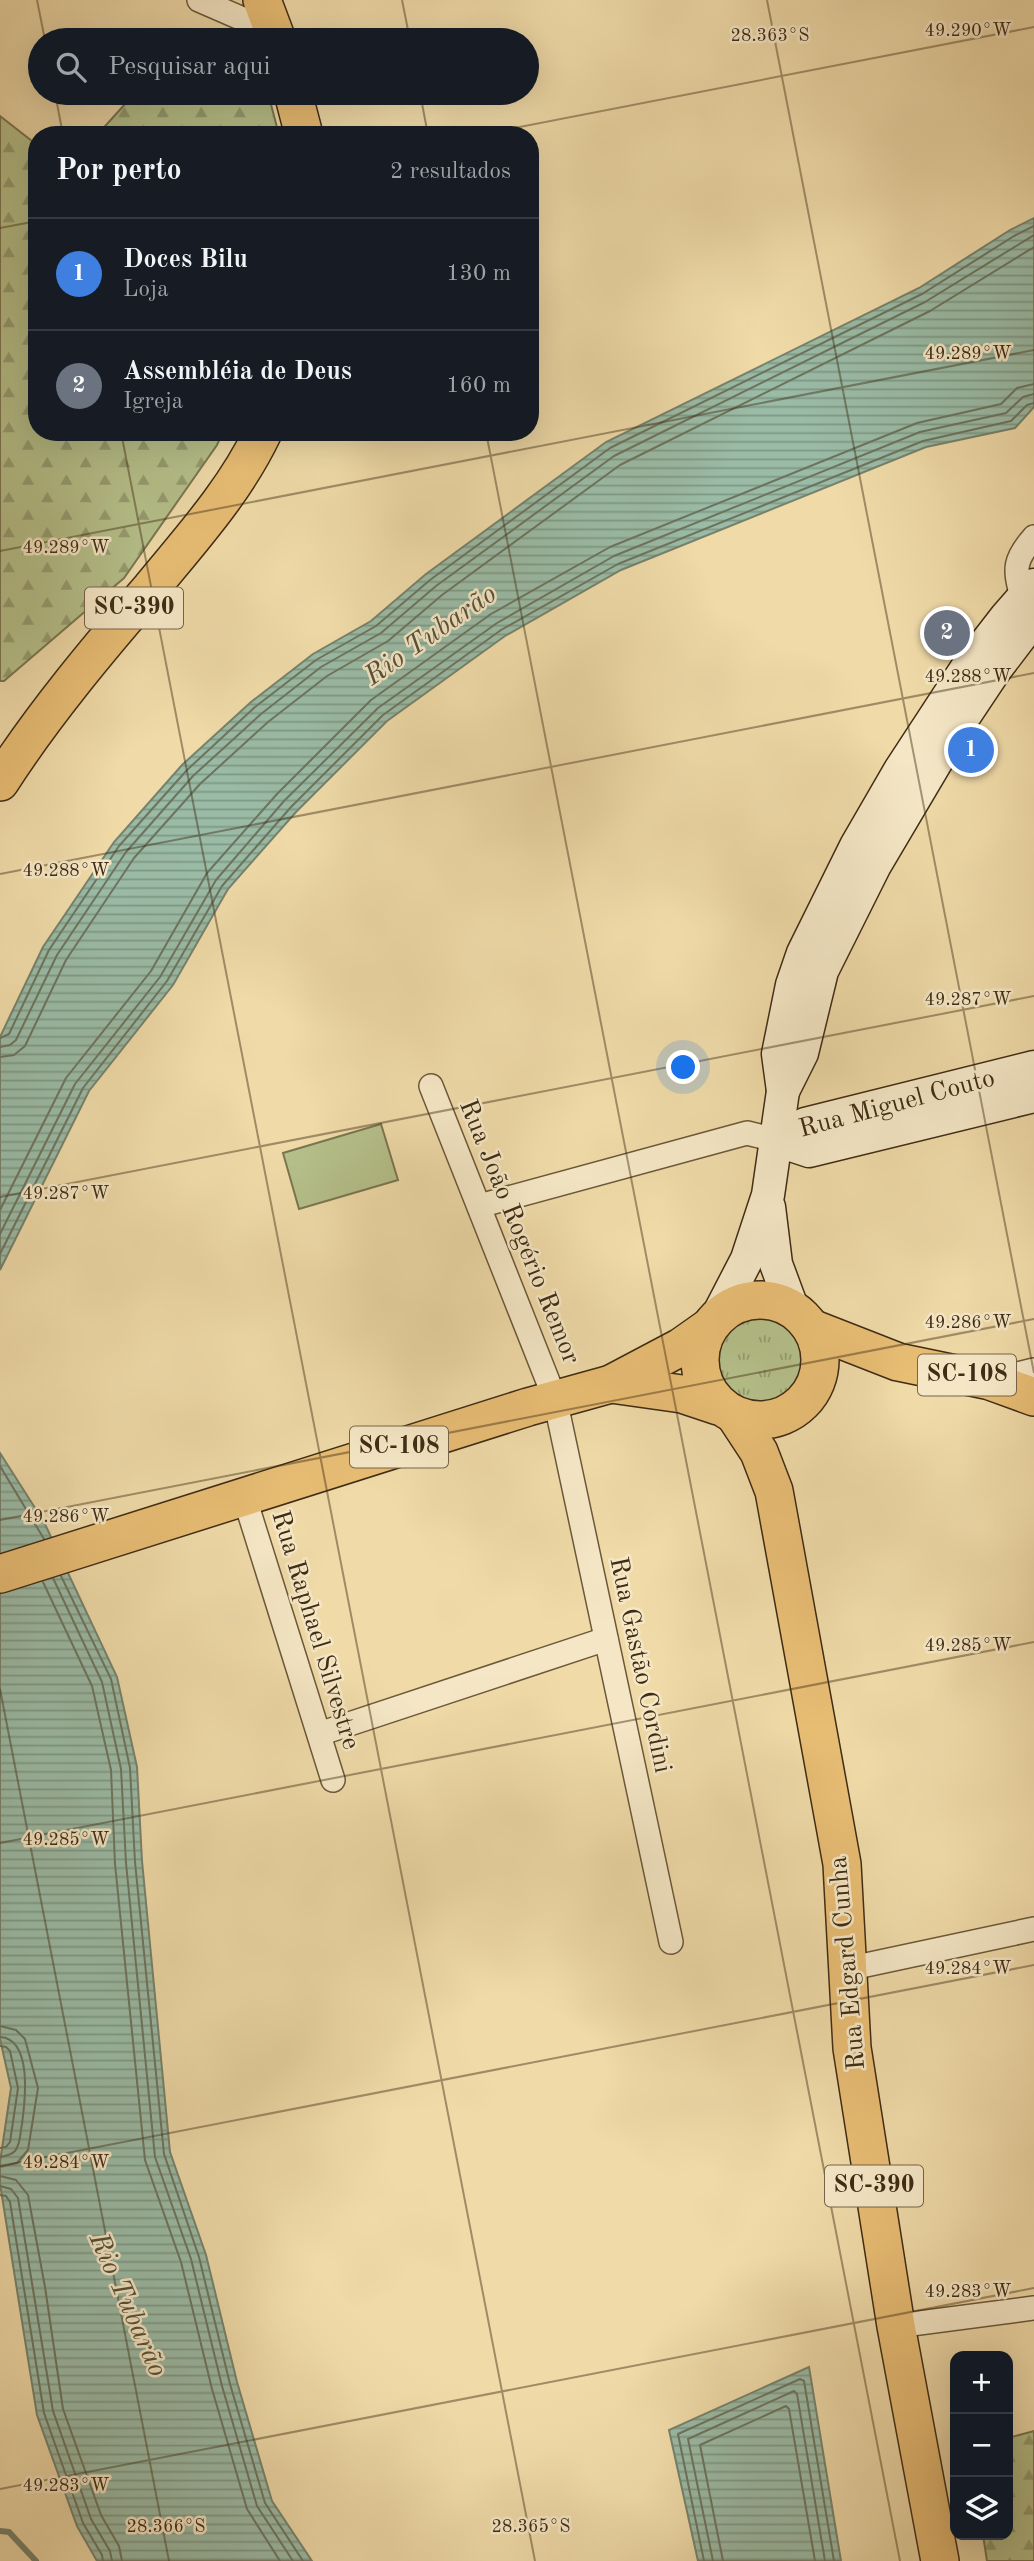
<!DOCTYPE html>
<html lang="pt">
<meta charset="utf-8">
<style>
:root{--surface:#171b24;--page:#20242c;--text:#f1f3f6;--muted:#9ea1a6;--line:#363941;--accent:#db2777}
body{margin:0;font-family:"Old Standard TT",serif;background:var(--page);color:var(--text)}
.controls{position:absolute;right:21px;bottom:21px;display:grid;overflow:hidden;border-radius:14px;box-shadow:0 7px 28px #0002}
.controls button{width:63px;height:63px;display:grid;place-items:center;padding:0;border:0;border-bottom:2px solid var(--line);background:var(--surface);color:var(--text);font:35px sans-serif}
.you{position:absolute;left:684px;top:1068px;width:24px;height:24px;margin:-18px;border:5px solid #fff;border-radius:50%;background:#1a73e8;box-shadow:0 0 0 10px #1a73e833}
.badge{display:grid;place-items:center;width:46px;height:46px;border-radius:50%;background:var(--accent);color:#fff;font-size:23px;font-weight:700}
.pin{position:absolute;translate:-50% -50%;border:4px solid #fff;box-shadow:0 2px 7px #0006}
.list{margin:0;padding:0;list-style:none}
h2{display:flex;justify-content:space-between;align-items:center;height:91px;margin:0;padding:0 28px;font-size:30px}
h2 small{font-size:23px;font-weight:400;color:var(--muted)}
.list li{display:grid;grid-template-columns:46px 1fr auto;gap:21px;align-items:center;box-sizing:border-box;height:112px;padding:0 28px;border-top:2px solid var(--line)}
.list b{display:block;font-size:26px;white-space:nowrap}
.list p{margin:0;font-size:23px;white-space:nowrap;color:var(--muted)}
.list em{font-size:23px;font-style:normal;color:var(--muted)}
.icon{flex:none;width:38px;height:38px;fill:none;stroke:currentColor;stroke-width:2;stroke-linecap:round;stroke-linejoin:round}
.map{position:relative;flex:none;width:1034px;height:2561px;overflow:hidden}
.search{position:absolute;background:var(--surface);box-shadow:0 7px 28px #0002;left:28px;top:28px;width:511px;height:77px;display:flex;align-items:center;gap:18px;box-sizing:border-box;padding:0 24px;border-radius:38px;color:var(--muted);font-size:26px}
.panel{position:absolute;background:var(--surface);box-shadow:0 7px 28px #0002;left:28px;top:126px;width:511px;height:315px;border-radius:28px}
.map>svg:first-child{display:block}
.grass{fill:url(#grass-tufts);stroke:#7a7650;stroke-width:2}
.forest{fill:url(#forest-firs);stroke:#7a7650;stroke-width:2}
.garden{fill:#b5c08a;stroke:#7a7650;stroke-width:2}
.water{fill:url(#water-rules);stroke:#76826c;stroke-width:2}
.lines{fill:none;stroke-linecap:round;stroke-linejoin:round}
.shore{stroke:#6c745e;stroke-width:2}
.stream{stroke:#76826c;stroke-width:6}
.street-casing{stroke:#6b583a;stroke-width:26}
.secondary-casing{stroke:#3f2c15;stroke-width:35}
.primary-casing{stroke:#3f2c15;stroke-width:40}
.street{stroke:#f5e7c6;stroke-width:23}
.secondary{stroke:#f5e7c6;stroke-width:32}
.primary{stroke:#e8bd74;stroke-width:37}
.ticks{fill:none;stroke:#3f2c15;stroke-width:2;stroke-opacity:0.45}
.labels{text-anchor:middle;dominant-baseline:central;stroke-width:5;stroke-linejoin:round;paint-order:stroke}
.shield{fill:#f5e7c6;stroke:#76644a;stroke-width:2}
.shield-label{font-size:24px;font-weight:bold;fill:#3f2c15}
.street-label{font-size:26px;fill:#3f2c15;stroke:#f5e7c6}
.water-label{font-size:28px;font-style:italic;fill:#565039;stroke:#f5e7c6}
.ticks-label{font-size:18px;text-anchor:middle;fill:#3f2c15;stroke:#f5e7c6;stroke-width:5;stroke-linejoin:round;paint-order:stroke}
</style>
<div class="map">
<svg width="1034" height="2561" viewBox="0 0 1034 2561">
<defs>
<pattern id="grass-tufts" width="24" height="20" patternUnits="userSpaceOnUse" patternTransform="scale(1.75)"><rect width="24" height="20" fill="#b5c08a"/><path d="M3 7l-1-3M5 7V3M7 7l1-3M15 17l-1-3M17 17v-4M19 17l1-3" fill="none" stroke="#959c70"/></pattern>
<pattern id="forest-firs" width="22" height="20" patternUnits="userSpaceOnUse" patternTransform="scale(1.75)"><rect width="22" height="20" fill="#b5c08a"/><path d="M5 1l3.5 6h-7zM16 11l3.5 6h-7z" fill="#959c70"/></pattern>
<pattern id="water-rules" width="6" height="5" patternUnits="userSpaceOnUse" patternTransform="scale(1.75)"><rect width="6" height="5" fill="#9abba6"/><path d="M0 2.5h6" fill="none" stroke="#7f9886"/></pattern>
</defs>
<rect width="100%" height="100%" fill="#efdaa8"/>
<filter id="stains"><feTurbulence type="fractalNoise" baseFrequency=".00286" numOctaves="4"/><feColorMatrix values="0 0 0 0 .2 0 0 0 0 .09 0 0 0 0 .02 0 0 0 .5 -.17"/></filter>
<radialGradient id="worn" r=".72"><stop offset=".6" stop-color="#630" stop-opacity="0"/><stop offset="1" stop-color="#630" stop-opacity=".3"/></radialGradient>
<circle class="grass" cx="758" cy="1359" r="50"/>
<g class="forest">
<polygon points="135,93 268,93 279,135 97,135"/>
<polygon points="0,116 37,145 37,432 223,432 217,445 124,578 4,681 0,681"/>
<polygon points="1034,2431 1034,2561 987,2561 983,2535 1008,2535 1008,2438"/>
</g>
<polygon class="garden" points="381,1124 398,1180 299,1209 283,1153"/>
<g class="water">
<polygon points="1034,218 1034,407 1015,428 926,447 621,570 505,636 387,721 296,812 228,889 173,985 89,1091 0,1270 0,1037 43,947 114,842 182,765 251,702 313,654 371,621 426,574 606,442 919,288 1010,230"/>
<polygon points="0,1453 44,1522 117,1677 137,1767 142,1861 170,2152 206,2255 237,2382 272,2501 312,2561 97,2561 77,2526 37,2415 0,2184 0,2162 11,2088 0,2039"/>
<polygon points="809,2367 841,2561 698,2561 669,2430"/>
</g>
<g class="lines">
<g class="shore">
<polyline points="0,1038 9,1034 49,950 119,846 187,770 255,707 316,660 376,626 430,580 610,448 922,294 1014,236 1034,226"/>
<polyline points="0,1047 10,1045 16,1040 57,955 126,852 193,776 261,714 321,667 381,633 436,586 614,456 925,302 1034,235"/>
<polyline points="0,1057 14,1055 25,1046 66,960 134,858 200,784 268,722 327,676 388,641 442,595 620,465 930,311 1034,247"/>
<polyline points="0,1210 66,1078 151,971 207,873 277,794 371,700 491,614 610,547 917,423 1001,404 1017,388 1034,384"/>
<polyline points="0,1234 75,1084 160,977 216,880 284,801 378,708 497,623 614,556 920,432 1006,413 1023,397 1034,394"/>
<polyline points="0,1254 83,1088 167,981 222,886 291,807 383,715 501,630 618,564 923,441 1011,421 1027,405 1034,403"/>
<polyline points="0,1466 44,1539"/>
<polyline points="61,1576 111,1679 130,1768 135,1862 164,2154 199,2257 230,2384 265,2503 303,2561"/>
<polyline points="53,1578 102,1682 121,1769 126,1863 155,2157 191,2259 222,2386 257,2506 293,2561"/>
<polyline points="43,1582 92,1686 111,1770 115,1864 145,2160 181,2262 212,2389 247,2509 280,2561"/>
<polyline points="0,2026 16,2030 25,2039 38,2088 28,2150 17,2163 0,2167"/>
<path d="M0 2037C33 2039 25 2102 22 2124 20 2132 21 2144 15 2151 11 2155 6 2156 0 2157"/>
<polyline points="0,2046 6,2047 10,2051 18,2088 10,2142 6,2147 0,2148"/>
<polyline points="0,2176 16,2180 28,2195 45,2287 63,2409 101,2515 119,2546 122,2561"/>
<polyline points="0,2186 11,2189 18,2198 53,2411 91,2519 110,2551 112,2561"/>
<polyline points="0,2195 6,2196 10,2202 44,2413 83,2523 102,2555 103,2561"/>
<polyline points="704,2561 678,2434 800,2379 804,2381 834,2561"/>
<polyline points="713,2561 688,2439 794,2391 797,2394 825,2561"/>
<polyline points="723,2561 700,2445 786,2406 789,2409 815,2561"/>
</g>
<polyline class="stream" points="0,2531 9,2532 36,2561"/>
<defs>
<g id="street">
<polyline points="199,0 275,33"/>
<path d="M1022 597C1014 568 1014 560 1034 537"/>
<polyline points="431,1086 555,1399 671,1942"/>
<polyline points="479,1206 747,1133 776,1140"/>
<polyline points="993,1380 1034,1370"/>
<polyline points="244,1496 333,1780"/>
<polyline points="319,1734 606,1639"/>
<polyline points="847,1969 1034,1929"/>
<polyline points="896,2326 1034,2308"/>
</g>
<g id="secondary">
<polyline points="783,1091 802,1053 822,971 875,865 955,730 995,670 1034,619"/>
<polyline points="776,1140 805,1124 1034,1067"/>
<polyline points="776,1140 809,1151 1034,1096"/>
<polyline points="769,1207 776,1264 793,1310"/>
<polyline points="718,1315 747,1259 768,1195 783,1091 778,1054 792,985 803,953 856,846 900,770 968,666 1006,617 1034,585"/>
</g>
<g id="primary">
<polyline points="262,0 277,40"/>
<polyline points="293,93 304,135"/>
<path d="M0 782C43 715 99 648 151 588 192 538 235 491 263 432"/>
<circle cx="760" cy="1360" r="60"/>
<polyline points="811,1328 898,1362 990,1381 1034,1397"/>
<polyline points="611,1384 682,1394 718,1406"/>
<polyline points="736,1417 759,1452 774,1491 842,1864 852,2048 896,2326 940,2561"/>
<polyline points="0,1574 528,1407 611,1384 681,1347 708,1328"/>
</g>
</defs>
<use href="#street" class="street-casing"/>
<use href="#secondary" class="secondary-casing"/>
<use href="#primary" class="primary-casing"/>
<use href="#street" class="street"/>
<use href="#secondary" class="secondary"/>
<use href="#primary" class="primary"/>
</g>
<path class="ticks" d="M37 0 45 40M402 0 410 40M767 0 1034 1373M55 93 63 135M420 93 428 135M478 135 1034 27M0 228 37 221M121 432 535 2561M486 432 900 2561M0 551 1034 350M0 874 1034 673M0 1197 1034 996M0 1520 1034 1319M0 1689 169 2561M0 1843 1034 1642M0 2166 1034 1965M0 2489 1034 2288"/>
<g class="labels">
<g class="shield">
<rect x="85" y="587.5" width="98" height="41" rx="5"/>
<rect x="918" y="1354.5" width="98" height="41" rx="5"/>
<rect x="350" y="1426.5" width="98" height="41" rx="5"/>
<rect x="825" y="2165.5" width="98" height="41" rx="5"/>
</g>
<g class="shield-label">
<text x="134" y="608">SC-390</text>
<text x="967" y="1375">SC-108</text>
<text x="399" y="1447">SC-108</text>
<text x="874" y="2186">SC-390</text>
</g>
<g class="street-label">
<text transform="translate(897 1104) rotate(-15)">Rua Miguel Couto</text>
<text transform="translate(519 1232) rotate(68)">Rua João Rogério Remor</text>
<text transform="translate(315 1630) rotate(73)">Rua Raphael Silvestre</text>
<text transform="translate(640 1665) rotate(78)">Rua Gastão Cordini</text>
<text transform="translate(848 1963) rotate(-95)">Rua Edgard Cunha</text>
</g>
<g class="water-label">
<text transform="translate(431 636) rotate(-35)">Rio Tubarão</text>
<text transform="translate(127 2305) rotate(66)">Rio Tubarão</text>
</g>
</g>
<g class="ticks-label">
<text x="968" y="36">49.290°W</text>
<text x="770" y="41">28.363°S</text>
<text x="968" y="359">49.289°W</text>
<text x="66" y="553">49.289°W</text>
<text x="968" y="682">49.288°W</text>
<text x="66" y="876">49.288°W</text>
<text x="968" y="1005">49.287°W</text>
<text x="66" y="1199">49.287°W</text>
<text x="968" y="1328">49.286°W</text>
<text x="66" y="1522">49.286°W</text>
<text x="968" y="1651">49.285°W</text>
<text x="66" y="1845">49.285°W</text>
<text x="968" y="1974">49.284°W</text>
<text x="66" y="2168">49.284°W</text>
<text x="968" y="2297">49.283°W</text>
<text x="66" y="2491">49.283°W</text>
<text x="166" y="2532">28.366°S</text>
<text x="531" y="2532">28.365°S</text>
</g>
<rect width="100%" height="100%" filter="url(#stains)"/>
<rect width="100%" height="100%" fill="url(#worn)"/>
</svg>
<div class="controls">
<button>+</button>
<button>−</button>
<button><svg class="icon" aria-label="layers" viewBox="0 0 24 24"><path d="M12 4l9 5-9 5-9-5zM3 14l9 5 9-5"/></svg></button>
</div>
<div class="you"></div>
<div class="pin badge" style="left:971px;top:750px;background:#3f7fe0">1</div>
<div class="pin badge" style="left:947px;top:633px;background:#6b7280">2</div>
<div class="search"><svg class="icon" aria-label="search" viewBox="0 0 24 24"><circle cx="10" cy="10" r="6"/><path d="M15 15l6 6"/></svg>Pesquisar aqui</div>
<section class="panel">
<h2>Por perto<small>2 resultados</small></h2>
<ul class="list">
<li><span class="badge" style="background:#3f7fe0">1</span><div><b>Doces Bilu</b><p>Loja</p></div><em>130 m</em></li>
<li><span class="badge" style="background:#6b7280">2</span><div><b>Assembléia de Deus</b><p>Igreja</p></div><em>160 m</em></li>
</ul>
</section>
</div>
